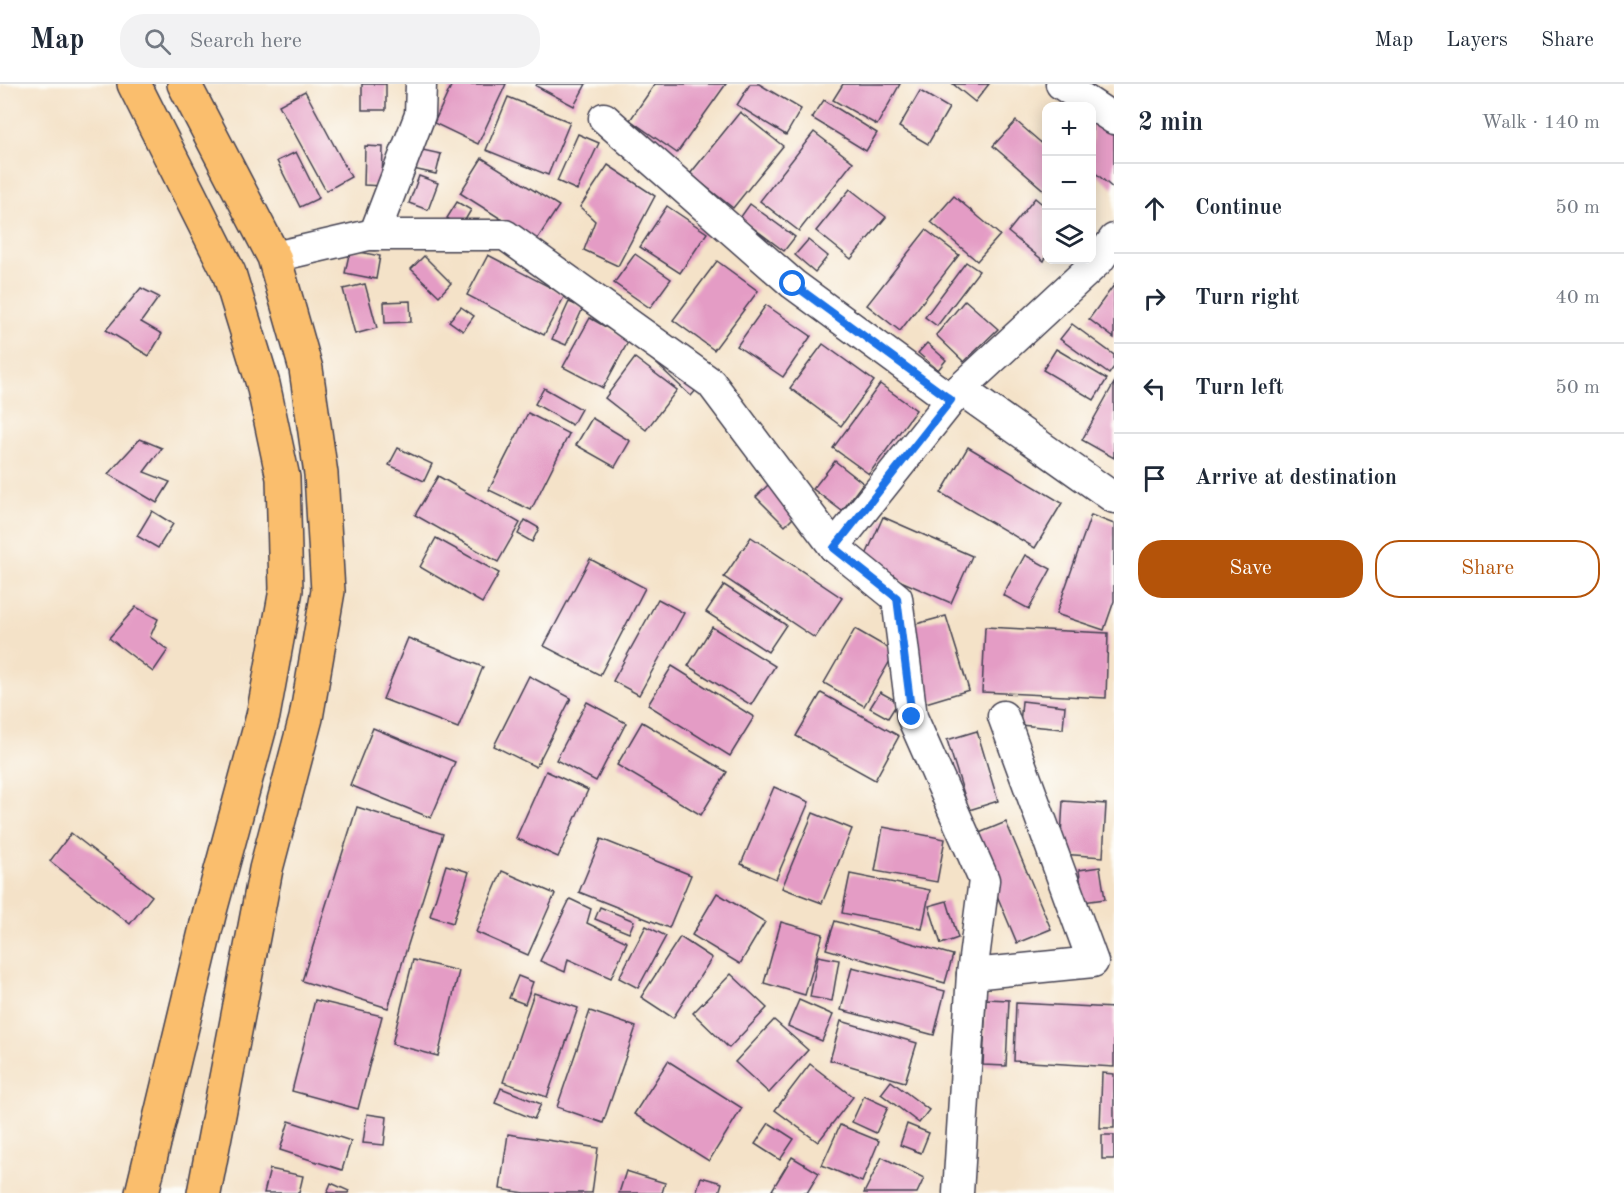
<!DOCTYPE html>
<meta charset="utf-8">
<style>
:root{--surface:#fff;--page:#f2f2f3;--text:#1f2937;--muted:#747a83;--line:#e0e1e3;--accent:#b45309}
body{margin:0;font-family:"Old Standard TT",serif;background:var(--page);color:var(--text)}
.controls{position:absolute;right:18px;top:18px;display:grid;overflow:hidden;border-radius:12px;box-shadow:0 3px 15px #0003}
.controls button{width:54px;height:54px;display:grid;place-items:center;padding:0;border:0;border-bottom:2px solid var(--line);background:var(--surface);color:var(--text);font:30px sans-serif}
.stop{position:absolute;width:18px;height:18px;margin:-14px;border:4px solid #1a73e8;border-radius:50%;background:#fff}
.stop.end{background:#1a73e8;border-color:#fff;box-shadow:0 2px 6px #0008}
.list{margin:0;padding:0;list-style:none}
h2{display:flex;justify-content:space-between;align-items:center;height:78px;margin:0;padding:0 24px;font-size:26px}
h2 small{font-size:20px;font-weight:400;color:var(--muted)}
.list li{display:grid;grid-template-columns:39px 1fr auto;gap:18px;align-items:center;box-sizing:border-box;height:90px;padding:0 24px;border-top:2px solid var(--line)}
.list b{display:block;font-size:22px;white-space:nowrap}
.list em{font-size:20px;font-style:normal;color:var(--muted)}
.actions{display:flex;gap:12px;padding:18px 24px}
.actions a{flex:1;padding:14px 0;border:2px solid var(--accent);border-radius:24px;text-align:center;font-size:21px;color:var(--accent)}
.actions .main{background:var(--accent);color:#fff}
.icon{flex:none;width:33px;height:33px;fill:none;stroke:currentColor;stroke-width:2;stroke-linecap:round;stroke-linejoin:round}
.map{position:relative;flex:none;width:1114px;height:1109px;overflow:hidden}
header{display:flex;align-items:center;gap:36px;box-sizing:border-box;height:84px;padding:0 30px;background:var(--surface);border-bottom:2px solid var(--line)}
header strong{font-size:28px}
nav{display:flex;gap:33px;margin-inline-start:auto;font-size:21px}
.search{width:420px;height:54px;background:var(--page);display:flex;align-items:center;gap:15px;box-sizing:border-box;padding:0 21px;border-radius:24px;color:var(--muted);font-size:22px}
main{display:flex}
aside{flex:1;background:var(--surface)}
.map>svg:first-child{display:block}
.building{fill:#e49cc5}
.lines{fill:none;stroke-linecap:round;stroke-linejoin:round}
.minor-casing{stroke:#423f50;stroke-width:33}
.highway-casing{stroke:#423f50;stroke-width:36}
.minor{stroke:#fff;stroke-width:30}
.highway{stroke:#fabe6d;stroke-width:33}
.route{stroke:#1a73e8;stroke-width:8}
</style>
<header>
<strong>Map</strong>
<div class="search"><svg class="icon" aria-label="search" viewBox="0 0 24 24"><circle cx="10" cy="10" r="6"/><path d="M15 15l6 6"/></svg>Search here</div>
<nav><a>Map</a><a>Layers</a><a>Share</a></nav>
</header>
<main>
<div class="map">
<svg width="1114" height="1109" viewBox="0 0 1114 1109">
<rect width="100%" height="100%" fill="#fdfcf7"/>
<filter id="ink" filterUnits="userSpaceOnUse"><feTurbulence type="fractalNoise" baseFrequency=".0167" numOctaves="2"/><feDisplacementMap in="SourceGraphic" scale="12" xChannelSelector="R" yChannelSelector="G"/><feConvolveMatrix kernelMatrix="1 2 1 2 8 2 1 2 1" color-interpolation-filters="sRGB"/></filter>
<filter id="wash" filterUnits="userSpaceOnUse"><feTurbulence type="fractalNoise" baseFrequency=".008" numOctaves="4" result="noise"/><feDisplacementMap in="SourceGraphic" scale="24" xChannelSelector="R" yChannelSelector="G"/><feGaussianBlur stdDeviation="1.35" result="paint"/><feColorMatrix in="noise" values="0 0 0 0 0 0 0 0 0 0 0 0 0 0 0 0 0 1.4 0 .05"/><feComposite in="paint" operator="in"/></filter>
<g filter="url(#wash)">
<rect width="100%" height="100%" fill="#f4e2c8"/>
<g id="blocks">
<g class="building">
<rect x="362" y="0" width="24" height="26"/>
<polygon points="452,0 506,0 478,60 434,39"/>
<polygon points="537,0 586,0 574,22 536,2"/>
<polygon points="655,0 726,0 677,69 630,36"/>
<polygon points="750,0 759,0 801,25 786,51 737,21"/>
<polygon points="843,0 900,0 877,41 833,16"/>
<polygon points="953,0 989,0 975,18"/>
<polygon points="305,7 351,93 326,107 279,21"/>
<polygon points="920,7 949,24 928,60 899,43"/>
<polygon points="508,13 570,38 548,91 486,66"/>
<polygon points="824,16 877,49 866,67 812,34"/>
<polygon points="740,28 783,62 733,124 690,90"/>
<polygon points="1092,28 1114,48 1114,105 1092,86"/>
<polygon points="1016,37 1046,63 1046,108 993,62"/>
<polygon points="814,48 853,78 799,147 760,117"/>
<polygon points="578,50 599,59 577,106 557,97"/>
<polygon points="365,62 383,63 382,102 364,101"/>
<polygon points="418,65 441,70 436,90 413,85"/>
<polygon points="296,68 319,114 300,123 277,77"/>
<polygon points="482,74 559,122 536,157 460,109"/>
<polygon points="608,81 655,112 618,182 584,166 595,137 580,123"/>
<polygon points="419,92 438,99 428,126 409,119"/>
<polygon points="850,105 886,133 851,175 816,147"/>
<polygon points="954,112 1000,151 977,177 931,138"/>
<polygon points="1035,114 1046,123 1046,173 1044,177 1008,148"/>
<polygon points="457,118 471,126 461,143 447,134"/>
<polygon points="750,120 795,153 784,167 740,134"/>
<polygon points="667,122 707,149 680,189 640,163"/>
<polygon points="926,146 959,171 900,247 867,221"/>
<polygon points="808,156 828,172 815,188 795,171"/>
<polygon points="350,166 380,172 376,195 345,189"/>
<polygon points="635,170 671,195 650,224 614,199"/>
<polygon points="488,171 565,211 544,251 467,211"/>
<polygon points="424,172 451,199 439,212 411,185"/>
<polygon points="717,177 758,207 714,266 673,236"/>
<polygon points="966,178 979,187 937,242 925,233"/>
<polygon points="365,200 377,244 355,250 343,205"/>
<polygon points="1114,201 1114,254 1089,235"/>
<polygon points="141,204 159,213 141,238 162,250 149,272 106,246"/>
<polygon points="965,216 998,245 964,278 936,251"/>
<polygon points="410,217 411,238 385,239 384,218"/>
<polygon points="569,218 583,224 566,261 552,255"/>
<polygon points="766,221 811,252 783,293 737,262"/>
<polygon points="461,223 474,232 463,247 449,237"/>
<polygon points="590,234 629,256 603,304 563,283"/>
<polygon points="1072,240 1114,271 1114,283 1109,290 1060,255"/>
<polygon points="927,259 946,276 938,286 918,269"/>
<polygon points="823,260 874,297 841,342 790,304"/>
<polygon points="1056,265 1107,295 1094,316 1043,286"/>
<polygon points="644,268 698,304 691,312"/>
<polygon points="635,274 677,306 646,346 605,314"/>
<polygon points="1114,299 1114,374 1082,356"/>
<polygon points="880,300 916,326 869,390 833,364"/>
<polygon points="544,304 581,325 572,341 535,320"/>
<polygon points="528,329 569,350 531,426 489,406"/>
<polygon points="592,334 630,357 615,383 576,361"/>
<polygon points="140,355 162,364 144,388 170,398 157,419 108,390"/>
<polygon points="968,363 1062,419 1035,464 941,409"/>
<polygon points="398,364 432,380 424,397 389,381"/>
<polygon points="835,377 863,399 842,427 813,405"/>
<polygon points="438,392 520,439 498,478 415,431"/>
<polygon points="772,397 801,426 785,442 756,413"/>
<polygon points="152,427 173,440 158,464 137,452"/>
<polygon points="1091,431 1114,440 1114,517 1104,546 1056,530"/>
<polygon points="883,433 972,472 951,519 862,480"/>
<polygon points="525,436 539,444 532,458 518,450"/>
<polygon points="751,453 842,514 815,554 724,493"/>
<polygon points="436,454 499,489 482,519 420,483"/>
<polygon points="1025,471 1051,485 1029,525 1003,511"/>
<polygon points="590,475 645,504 600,591 544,562"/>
<polygon points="724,501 786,541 768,568 706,528"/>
<polygon points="658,515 684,529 639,611 613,597"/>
<polygon points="136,523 158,535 150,553 168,566 153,588 109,554"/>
<polygon points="946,532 969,606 919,621 905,543"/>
<polygon points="712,543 775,582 751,621 688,582"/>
<polygon points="985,543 1108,549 1106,614 982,608"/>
<polygon points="855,545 895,568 864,622 824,599"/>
<polygon points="408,554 483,583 458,644 383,615"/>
<polygon points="672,582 754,633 730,672 648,621"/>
<polygon points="529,592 571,614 536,683 494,662"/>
<polygon points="880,608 898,618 888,634 870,624"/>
<polygon points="821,609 899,652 875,696 796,652"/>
<polygon points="1022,617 1065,622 1063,645 1020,641"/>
<polygon points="587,618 626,639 596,697 556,676"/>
<polygon points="642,638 727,688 701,731 617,681"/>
<polygon points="373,644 455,678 431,734 350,701"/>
<polygon points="977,647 998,717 969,726 947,656"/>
<polygon points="546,687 588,706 558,773 516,754"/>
<polygon points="774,703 809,718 776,795 741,780"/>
<polygon points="1063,717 1106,720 1103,773 1060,770"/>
<polygon points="357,723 443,750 388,924 302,897"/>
<polygon points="813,729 852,745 822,819 782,804"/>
<polygon points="1006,738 1051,845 1017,859 972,752"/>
<polygon points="883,743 945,755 937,798 875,787"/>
<polygon points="71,749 152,812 130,840 50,777"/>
<polygon points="601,755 691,791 669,844 579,808"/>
<polygon points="446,781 469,788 453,839 430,832"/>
<polygon points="1100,783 1105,815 1083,818 1079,786"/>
<polygon points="502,787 555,810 528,871 476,848"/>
<polygon points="850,790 930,806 922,845 842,829"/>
<polygon points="717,809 765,838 740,880 692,851"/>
<polygon points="570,815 591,825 587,839 627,858 611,894 568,875 565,888 540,877"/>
<polygon points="947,817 958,854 941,860 929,822"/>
<polygon points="600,823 634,837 629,849 595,835"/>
<polygon points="835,837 953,871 945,899 826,865"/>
<polygon points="781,838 823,850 805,911 764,899"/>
<polygon points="646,842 666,852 638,904 619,894"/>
<polygon points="680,853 712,874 673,934 641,913"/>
<polygon points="818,872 839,876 832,917 810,913"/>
<polygon points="413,876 459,887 438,972 392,960"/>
<polygon points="852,883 945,907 934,951 841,926"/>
<polygon points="731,890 767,924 729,964 693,929"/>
<polygon points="518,892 533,898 525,920 509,914"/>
<polygon points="534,909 578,924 547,1013 503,998"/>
<polygon points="986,915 1009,916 1006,982 983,981"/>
<polygon points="315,916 382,932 358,1025 292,1007"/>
<polygon points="799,916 833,931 822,957 788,942"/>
<polygon points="1016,919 1114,924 1114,983 1014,977"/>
<polygon points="590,927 636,943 603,1039 557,1023"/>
<polygon points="774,936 808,966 769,1009 735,978"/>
<polygon points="841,937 917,959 905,998 830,976"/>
<polygon points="668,977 742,1024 709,1077 634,1030"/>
<polygon points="810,980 853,1013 818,1058 775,1026"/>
<polygon points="1102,989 1114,990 1114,1044 1100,1044"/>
<polygon points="891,997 929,1026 919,1039 881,1010"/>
<polygon points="501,1004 541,1020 534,1035 495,1019"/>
<polygon points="864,1012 888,1023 876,1049 852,1038"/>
<polygon points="367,1030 387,1033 384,1061 363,1059"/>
<polygon points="289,1037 351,1057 342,1086 280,1066"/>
<polygon points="769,1039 794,1055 780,1076 755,1060"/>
<polygon points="907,1040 929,1049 921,1069 900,1061"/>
<polygon points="840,1041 879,1057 862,1098 822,1081"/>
<polygon points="508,1050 598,1064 592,1109 525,1109 500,1105"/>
<rect x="1102" y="1051" width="12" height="24"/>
<polygon points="792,1073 819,1089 807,1109 777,1109 772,1106"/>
<polygon points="882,1073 924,1094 917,1109 864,1109"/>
<polygon points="270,1085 303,1092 299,1109 264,1109"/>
<polygon points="626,1087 665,1099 662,1109 619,1109"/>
<polygon points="701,1093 722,1099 719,1109 696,1109"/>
<polygon points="331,1099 349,1107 348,1109 327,1109"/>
</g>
</g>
</g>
<g filter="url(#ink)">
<use href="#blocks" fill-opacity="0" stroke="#423f50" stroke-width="1.5"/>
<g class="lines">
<defs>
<g id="minor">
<polyline points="1061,0 1114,35"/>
<polyline points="604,34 793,200 951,316"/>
<polyline points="374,151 420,31 421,0"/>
<polyline points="274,173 369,151 505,151 711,299 834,463 897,514 912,633 984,796 972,890 958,1109"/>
<polyline points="960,305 1114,414"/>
<polyline points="834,463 960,305 1099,176 1114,155"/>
<polyline points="972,890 1093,878 1003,632"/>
</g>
<g id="highway">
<polyline points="134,0 229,189 263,300 283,394 286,506 263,632 210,827 142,1109"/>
<polyline points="184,0 274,173 306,285 321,390 328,507 306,634 266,785 204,1109"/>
</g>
</defs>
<use href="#minor" class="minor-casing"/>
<use href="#highway" class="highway-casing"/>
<use href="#minor" class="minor"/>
<use href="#highway" class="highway"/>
</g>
</g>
<g class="lines" filter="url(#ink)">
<polyline class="route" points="793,200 951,316 834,464 897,514 912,633"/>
</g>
</svg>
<div class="controls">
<button>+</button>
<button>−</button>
<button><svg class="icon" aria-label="layers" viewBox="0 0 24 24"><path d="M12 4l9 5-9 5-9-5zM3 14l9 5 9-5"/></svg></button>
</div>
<div class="stop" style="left:793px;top:200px"></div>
<div class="stop end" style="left:912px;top:633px"></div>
</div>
<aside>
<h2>2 min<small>Walk · 140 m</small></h2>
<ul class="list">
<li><svg class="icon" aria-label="ahead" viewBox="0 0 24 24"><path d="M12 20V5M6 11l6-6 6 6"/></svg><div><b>Continue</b></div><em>50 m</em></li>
<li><svg class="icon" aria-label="right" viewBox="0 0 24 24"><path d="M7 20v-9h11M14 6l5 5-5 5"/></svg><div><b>Turn right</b></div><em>40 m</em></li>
<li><svg class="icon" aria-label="left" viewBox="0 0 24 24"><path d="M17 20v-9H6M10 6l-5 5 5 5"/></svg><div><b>Turn left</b></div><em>50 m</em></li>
<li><svg class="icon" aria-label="arrive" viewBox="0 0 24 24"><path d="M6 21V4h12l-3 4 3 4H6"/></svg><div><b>Arrive at destination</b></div></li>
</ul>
<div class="actions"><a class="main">Save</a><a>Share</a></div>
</aside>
</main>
